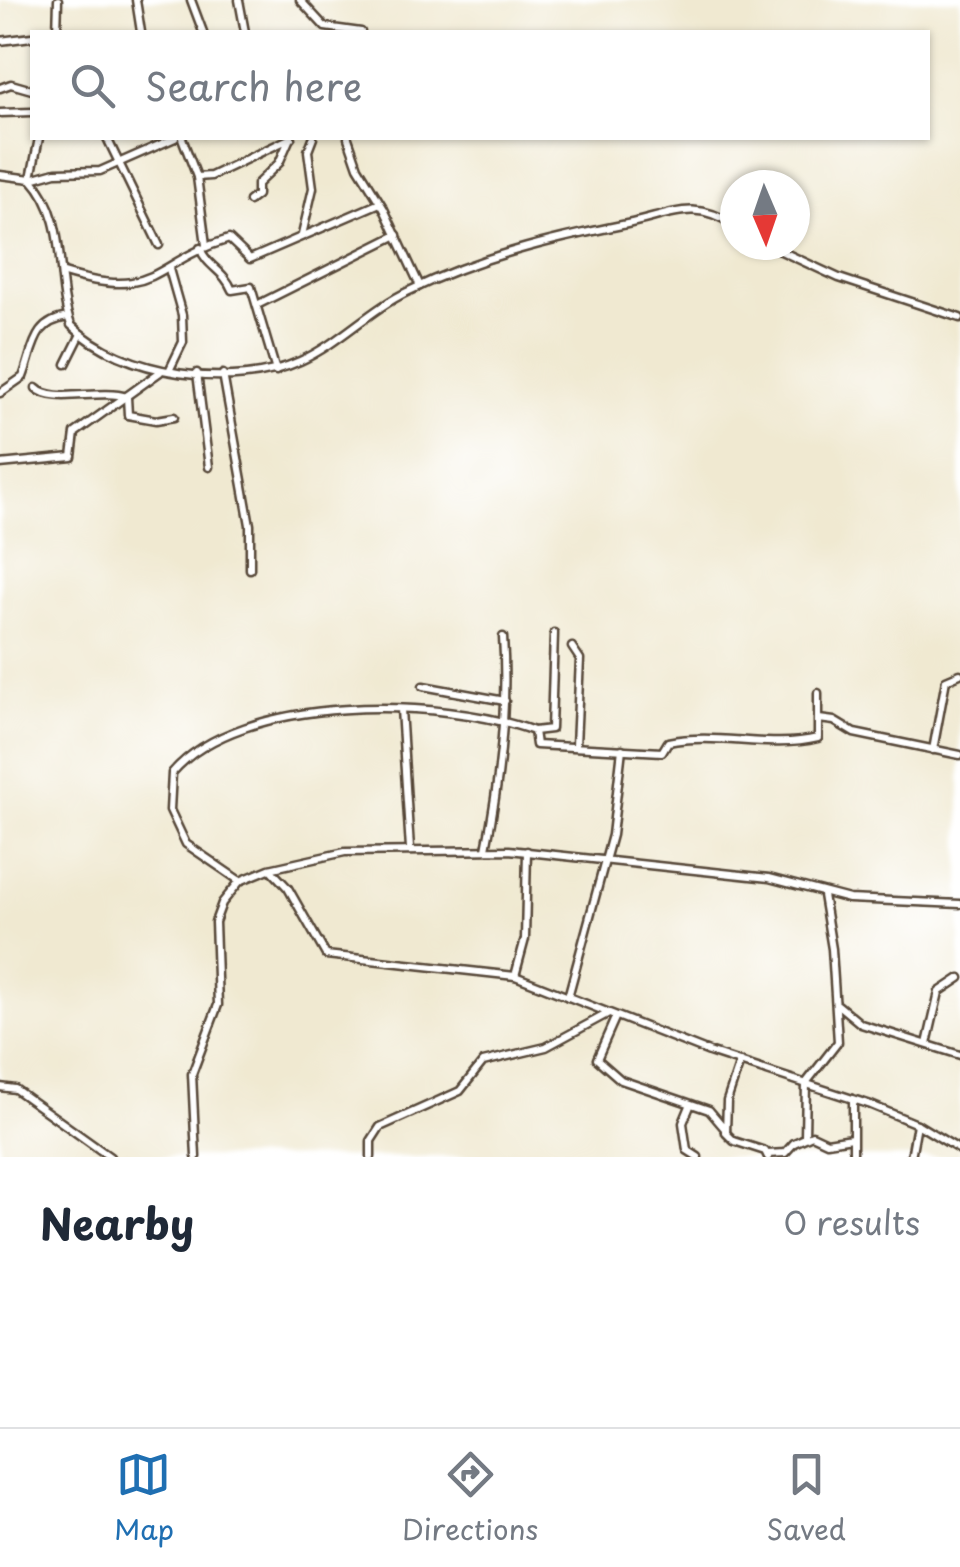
<!DOCTYPE html>
<style>
:root{--surface:#fff;--page:#f2f2f3;--text:#1f2937;--muted:#747a83;--line:#e0e1e3;--accent:#1f6fb2}
body{margin:0;font-family:"Playpen Sans",sans-serif;background:var(--page);color:var(--text)}
.compass{position:absolute;left:720px;top:170px;width:90px;height:90px;border-radius:50%;background:var(--surface);box-shadow:0 2px 8px #0004;rotate:178deg}
.list{margin:0;padding:0;list-style:none}
h2{display:flex;justify-content:space-between;align-items:center;height:130px;margin:0;padding:0 40px;font-size:42px}
h2 small{font-size:32px;font-weight:400;color:var(--muted)}
.icon{flex:none;width:55px;height:55px;fill:none;stroke:currentColor;stroke-width:2;stroke-linecap:round;stroke-linejoin:round}
.map{position:relative;flex:none;width:960px;height:1157px;overflow:hidden}
.search{position:absolute;background:var(--surface);box-shadow:0 2px 8px #0004;left:30px;right:30px;top:30px;height:110px;display:flex;align-items:center;gap:25px;box-sizing:border-box;padding:0 35px;border-radius:0px;color:var(--muted);font-size:38px}
.sheet{height:270px;background:var(--surface)}
nav{display:flex;justify-content:space-around;align-items:center;box-sizing:border-box;height:140px;border-top:2px solid var(--line);background:var(--surface);font-size:28px;color:var(--muted)}
nav a{display:grid;justify-items:center;gap:5px}
nav .on{color:var(--accent)}
.map>svg:first-child{display:block}
.lines{fill:none;stroke-linecap:round;stroke-linejoin:round}
.street-casing{stroke:#564739;stroke-width:11}
.street{stroke:#fff;stroke-width:6}
</style>
<div class="map">
<svg width="960" height="1157" viewBox="0 0 960 1157">
<rect width="100%" height="100%" fill="#fff"/>
<filter id="ink" filterUnits="userSpaceOnUse"><feTurbulence type="fractalNoise" baseFrequency=".01" numOctaves="2"/><feDisplacementMap in="SourceGraphic" scale="20" xChannelSelector="R" yChannelSelector="G"/><feConvolveMatrix kernelMatrix="1 2 1 2 8 2 1 2 1" color-interpolation-filters="sRGB"/></filter>
<filter id="wash" filterUnits="userSpaceOnUse"><feTurbulence type="fractalNoise" baseFrequency=".0048" numOctaves="4" result="noise"/><feDisplacementMap in="SourceGraphic" scale="40" xChannelSelector="R" yChannelSelector="G"/><feGaussianBlur stdDeviation="2.25" result="paint"/><feColorMatrix in="noise" values="0 0 0 0 0 0 0 0 0 0 0 0 0 0 0 0 0 1.4 0 .05"/><feComposite in="paint" operator="in"/></filter>
<g filter="url(#wash)">
<rect width="100%" height="100%" fill="#f0e9d1"/>
</g>
<g filter="url(#ink)">
<g class="lines">
<defs>
<g id="street">
<polyline points="136,0 141,32"/>
<polyline points="191,0 203,32"/>
<polyline points="239,0 245,32"/>
<polyline points="300,0 325,27 361,32"/>
<polyline points="57,32 58,0"/>
<polyline points="0,41 32,37"/>
<polyline points="0,88 11,84 32,90"/>
<polyline points="0,113 32,112"/>
<polyline points="107,138 159,245"/>
<polyline points="182,138 197,177 211,176 291,138"/>
<polyline points="348,138 358,167 384,209 420,286"/>
<path d="M0 175 31 179C69 220 54 277 71 325 122 376 235 391 300 361 340 343 370 309 409 291 478 257 552 239 627 224 671 215 695 198 735 226"/>
<polyline points="197,177 206,245"/>
<polyline points="31,178 39,138"/>
<polyline points="31,179 56,172 100,171 175,138"/>
<polyline points="249,201 257,195 257,184 279,163 290,138"/>
<polyline points="302,235 313,188 308,151 313,138"/>
<polyline points="768,245 839,278 960,318"/>
<path d="M200 248C207 267 224 270 232 290L251 287 276 371"/>
<path d="M64 273C159 302 151 262 229 239L250 259 380 203"/>
<polyline points="259,304 397,235"/>
<polyline points="66,364 81,334"/>
<polyline points="169,371 183,342 182,315 169,269"/>
<polyline points="197,373 209,467"/>
<polyline points="223,374 250,525 250,569"/>
<path d="M36 388C53 405 100 388 127 397L128 415 156 420 174 417"/>
<path d="M0 393 23 377C34 349 32 322 68 317"/>
<polyline points="0,464 72,457 75,433 160,372"/>
<polyline points="572,647 580,659 576,745"/>
<polyline points="423,686 505,701"/>
<polyline points="401,709 410,849"/>
<polyline points="819,719 834,721 854,733 960,755"/>
<polyline points="534,731 551,729 554,633"/>
<polyline points="933,750 946,680 960,674"/>
<path d="M486 849C500 779 508 708 503 637"/>
<polyline points="270,869 288,888 326,955 515,976 709,1052 871,1105 917,1124 960,1150"/>
<path d="M240 881 186 844 170 810 172 773C241 692 443 698 534 731L536 745 662 752 668 742C718 732 769 750 818 738V693"/>
<polyline points="515,976 525,939 527,851"/>
<polyline points="568,997 612,835 622,749"/>
<polyline points="838,1005 861,1024 960,1055"/>
<polyline points="616,1016 597,1059 621,1080 709,1110 726,1130"/>
<polyline points="927,1044 939,992 960,978"/>
<polyline points="740,1062 727,1101 726,1133 734,1141 765,1151 768,1157"/>
<polyline points="0,1087 15,1089 110,1157"/>
<polyline points="690,1106 683,1123 687,1150 698,1157"/>
<polyline points="805,1137 806,1083 838,1042 832,949 823,895"/>
<polyline points="767,1154 785,1153 794,1143 812,1135 827,1142 852,1138"/>
<polyline points="196,1157 192,1074 218,1005 215,922 222,903 240,881 269,869 345,852 509,850 769,878 849,899 960,904"/>
<polyline points="371,1157 371,1141 380,1127 460,1091 483,1062 546,1047 607,1014"/>
<polyline points="853,1157 853,1100"/>
<polyline points="911,1157 917,1124"/>
</g>
</defs>
<use href="#street" class="street-casing"/>
<use href="#street" class="street"/>
</g>
</g>
</svg>
<svg class="compass" viewBox="-18 -18 36 36"><path d="M0-13l5 13h-10z" fill="#e53935"/><path d="M0 13l5-13h-10z" fill="#747a83"/></svg>
<div class="search"><svg class="icon" aria-label="search" viewBox="0 0 24 24"><circle cx="10" cy="10" r="6"/><path d="M15 15l6 6"/></svg>Search here</div>
</div>
<section class="sheet">
<h2>Nearby<small>0 results</small></h2>
<ul class="list">
</ul>
</section>
<nav>
<a class="on"><svg class="icon" aria-label="map" viewBox="0 0 24 24"><path d="M3 6l6-2 6 2 6-2v14l-6 2-6-2-6 2zM9 4v14M15 6v14"/></svg>Map</a>
<a><svg class="icon" aria-label="directions" viewBox="0 0 24 24"><path d="M12 3l9 9-9 9-9-9zM9 14v-3h6M13 9l2 2-2 2"/></svg>Directions</a>
<a><svg class="icon" aria-label="saved" viewBox="0 0 24 24"><path d="M7 4h10v16l-5-4-5 4z"/></svg>Saved</a>
</nav>
